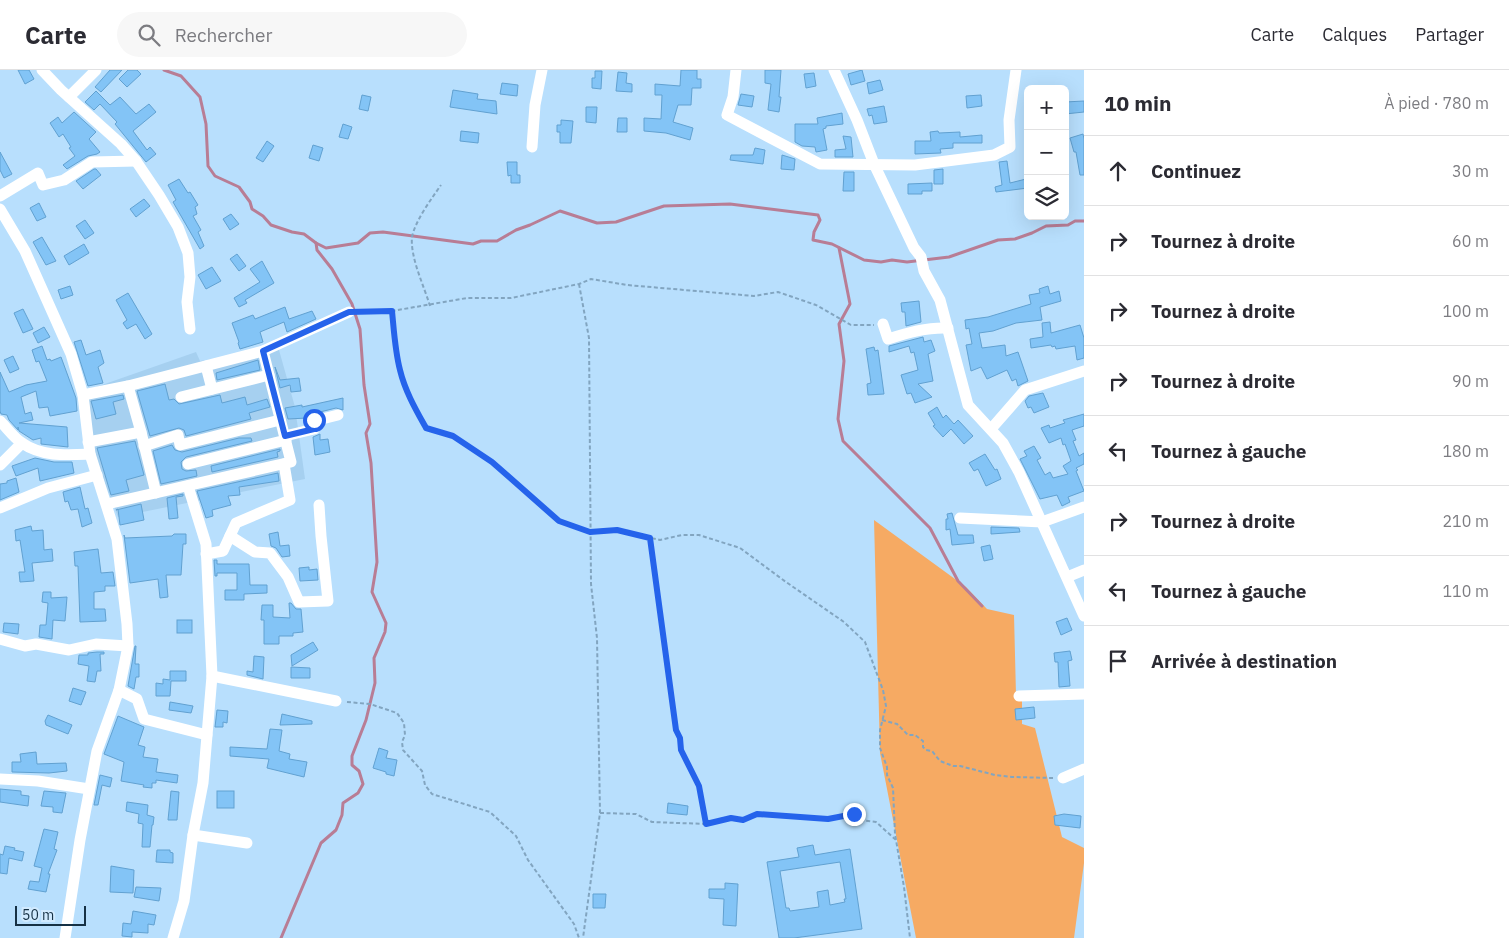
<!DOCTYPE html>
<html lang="fr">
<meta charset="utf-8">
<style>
:root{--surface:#fff;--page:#f7f7f7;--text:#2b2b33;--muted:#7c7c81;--line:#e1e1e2}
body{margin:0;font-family:"IBM Plex Sans",sans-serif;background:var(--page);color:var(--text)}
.controls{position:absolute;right:15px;top:15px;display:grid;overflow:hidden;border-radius:8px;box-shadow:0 5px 20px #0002}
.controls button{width:45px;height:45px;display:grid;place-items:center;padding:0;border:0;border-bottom:1px solid var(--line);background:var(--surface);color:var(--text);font:25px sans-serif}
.scale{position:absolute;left:15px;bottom:12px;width:71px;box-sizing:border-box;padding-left:5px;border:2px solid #163145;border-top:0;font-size:14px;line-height:18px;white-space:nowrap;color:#163145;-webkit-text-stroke:4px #d1eafe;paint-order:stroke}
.stop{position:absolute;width:15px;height:15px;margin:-11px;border:4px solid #2563eb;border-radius:50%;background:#fff}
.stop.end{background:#2563eb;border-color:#fff;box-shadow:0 1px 5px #0008}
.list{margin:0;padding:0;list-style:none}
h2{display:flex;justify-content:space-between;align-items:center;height:65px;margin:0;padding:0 20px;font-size:21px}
h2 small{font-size:16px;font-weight:400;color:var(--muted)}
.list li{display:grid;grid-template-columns:32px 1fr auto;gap:15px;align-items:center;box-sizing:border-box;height:70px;padding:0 20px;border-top:1px solid var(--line)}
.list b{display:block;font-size:19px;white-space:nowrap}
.list em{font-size:16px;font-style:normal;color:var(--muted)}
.icon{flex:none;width:28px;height:28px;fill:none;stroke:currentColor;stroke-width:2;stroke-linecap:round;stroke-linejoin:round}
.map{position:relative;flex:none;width:1084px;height:868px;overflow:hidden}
header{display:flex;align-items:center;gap:30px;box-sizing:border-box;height:70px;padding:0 25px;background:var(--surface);border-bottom:1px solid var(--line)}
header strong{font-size:24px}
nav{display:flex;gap:28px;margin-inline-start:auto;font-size:18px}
.search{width:350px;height:45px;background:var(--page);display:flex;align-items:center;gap:12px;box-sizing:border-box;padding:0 18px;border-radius:28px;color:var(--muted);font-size:19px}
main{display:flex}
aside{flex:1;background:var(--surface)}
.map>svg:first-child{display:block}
.built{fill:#a6d0f0}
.green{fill:#f6aa63}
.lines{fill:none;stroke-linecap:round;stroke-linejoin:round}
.stream{stroke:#b87d95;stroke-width:3}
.building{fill:#83c4f6;stroke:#61a1d1;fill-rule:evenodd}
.path{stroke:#82a5c0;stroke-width:2;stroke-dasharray:4 2.5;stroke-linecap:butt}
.minor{stroke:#fff;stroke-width:11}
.route{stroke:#2563eb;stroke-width:6}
</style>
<header>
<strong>Carte</strong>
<div class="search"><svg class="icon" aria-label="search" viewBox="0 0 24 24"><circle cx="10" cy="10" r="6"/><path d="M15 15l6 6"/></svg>Rechercher</div>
<nav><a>Carte</a><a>Calques</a><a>Partager</a></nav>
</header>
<main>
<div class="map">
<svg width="1084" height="868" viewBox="0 0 1084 868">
<rect width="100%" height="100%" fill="#b8dffd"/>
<polygon class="built" points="279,280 295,337 305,409 118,447 90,375 82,322 196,282 200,291"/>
<polygon class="green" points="874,450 966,517 987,539 1014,545 1016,625 1022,628 1022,654 1035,658 1062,767 1084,778 1084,793 1074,868 916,868 880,683"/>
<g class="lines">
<g class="stream">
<polyline points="164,0 181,6 200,27 206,54 208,96 215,106 239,117 250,132 252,139 263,146 271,155 292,162 304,164 316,173 326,178 358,173 370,163 383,162 473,174 481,171 497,171 516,160 530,155 560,141 597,153 616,152 664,136 730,134 818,145 820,150 814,162 813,170 832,174 864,190 881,192 892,190 907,192 949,187 998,170 1015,169 1032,163 1046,156 1068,155 1075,151 1084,151"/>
<polyline points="839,178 850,234 839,254 844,291 838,349 843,371 930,458 958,511 982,536"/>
<polyline points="281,868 321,773 336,760 342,745 343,733 358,723 363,714 359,701 352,695 352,686 366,650 375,613 374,588 385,562 386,553 372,522 377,492 371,393 366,363 370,354 364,315 360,259 352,234 332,199 317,180 316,173"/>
</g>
</g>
<g class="building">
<polygon points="18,0 29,0 34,9 25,14"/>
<polygon points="110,0 122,0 101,22 95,17"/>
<polygon points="128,0 137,0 141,4 127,17 119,9"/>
<polygon points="681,0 697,0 697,9 701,9 701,18 692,18 691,35 678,35 673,52 693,58 690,70 666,63 644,61 644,48 661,49 662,25 655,25 655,14 680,16"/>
<polygon points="765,0 781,0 779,27 781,27 779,42 768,40 771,14 765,13"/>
<polygon points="862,0 865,11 851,15 848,4"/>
<polygon points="595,1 602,1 601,19 592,18 592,8 595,8"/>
<polygon points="618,2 627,3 626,13 632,14 632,22 616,21"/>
<polygon points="814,3 816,16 806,18 804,4"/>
<polygon points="880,10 883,20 869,24 867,13"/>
<polygon points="502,13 518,15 517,26 500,24"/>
<polygon points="453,20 478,24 477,29 496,31 497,44 450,37"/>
<polygon points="96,21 110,35 120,27 136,44 149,34 156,42 133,61 147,80 150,77 156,84 146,92 115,54 117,52 100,34 94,40 85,32"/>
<polygon points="741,24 754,26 752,37 738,35"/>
<polygon points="362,25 371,27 368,41 359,39"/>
<polygon points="981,25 982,36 967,38 966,26"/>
<polygon points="1084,31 1084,42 1065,44 1065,32"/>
<polygon points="884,36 887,52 874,54 872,45 869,46 867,39"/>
<polygon points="586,37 597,37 596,53 586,52"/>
<polygon points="74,42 96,62 89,69 100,82 97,84 88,86 67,99 63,95 75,86 69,78 71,77 63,64 59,67 50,53 58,47 62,53"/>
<polygon points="842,43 843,54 826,56 826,58 823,59 827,80 816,82 815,77 802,76 795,72 795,54 818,54 817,48"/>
<polygon points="618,48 627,48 627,62 617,62"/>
<polygon points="561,50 573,51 571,73 560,73 560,62 557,62 557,55 561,55"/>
<polygon points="343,54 352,57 348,69 339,67"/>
<polygon points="461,61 479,63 478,73 460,71"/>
<polygon points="938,61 939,63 960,62 960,67 982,65 982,73 953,73 953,78 940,79 941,83 915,84 915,71 931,71 930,62"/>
<polygon points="1083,64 1084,69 1084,105 1080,105 1076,82 1074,82 1070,68"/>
<polygon points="843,66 851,67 853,87 835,87 835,80 846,79"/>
<polygon points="267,71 274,76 263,92 256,88"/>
<polygon points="313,75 323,78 319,91 309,88"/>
<polygon points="755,78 765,80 763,94 730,90 731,85 753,85"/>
<polygon points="0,82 12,104 4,108 0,100"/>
<polygon points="782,85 795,89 794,100 781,99"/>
<polygon points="1007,91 1010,113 1026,109 1028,118 996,122 995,117 1002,115 999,92"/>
<polygon points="507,92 517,92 517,105 520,105 520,113 511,113 511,105 508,106"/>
<polygon points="94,99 96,99 101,105 83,119 76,111"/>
<polygon points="943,99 943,114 934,114 934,100"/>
<polygon points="844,102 854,102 854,121 843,121"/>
<polygon points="179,109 188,123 190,122 198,135 195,137 197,144 193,146 201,160 198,162 204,176 200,179 173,132 176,130 168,115"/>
<polygon points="932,113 932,121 922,121 922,124 908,124 908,114"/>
<polygon points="144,129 150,136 136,147 130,139"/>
<polygon points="39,133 46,147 37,151 30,138"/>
<polygon points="231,144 239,154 230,160 223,149"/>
<polygon points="85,150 94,163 85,169 76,156"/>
<polygon points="42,167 56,191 46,195 33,172"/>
<polygon points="84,174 89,183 69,195 64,186"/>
<polygon points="237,184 246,196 239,201 230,189"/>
<polygon points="262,191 274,213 245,230 247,233 239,237 234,228 260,212 250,199"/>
<polygon points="212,197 221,211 206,219 198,205"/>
<polygon points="70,216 73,225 61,229 58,220"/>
<polygon points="1048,216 1050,224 1059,221 1061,231 1040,237 1042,250 1016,253 993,261 979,263 982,278 1005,275 1006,286 1018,282 1028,311 1018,316 1016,309 1012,311 1007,300 987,309 981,297 971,301 966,275 972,274 969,258 966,259 965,250 988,247 1031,234 1029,225 1040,223 1039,219"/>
<polygon points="128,223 152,264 145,269 136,254 127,259 123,253 127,250 116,230"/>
<polygon points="919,231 921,252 906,256 905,242 902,242 901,233"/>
<polygon points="285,237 289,249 312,241 316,249 287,262 284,252 260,262 263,272 240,279 238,273 239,272 232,253 253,245 255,249"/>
<polygon points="23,239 33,259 23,263 14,243"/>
<polygon points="1050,252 1051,263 1080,255 1084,268 1084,288 1077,290 1075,276 1056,279 1055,276 1052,277 1051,275 1031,278 1030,269 1043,267 1042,253"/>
<polygon points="44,257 50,267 38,273 33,263"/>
<polygon points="923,267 924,272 931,270 935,281 928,284 933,311 918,314 932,327 915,333 911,323 907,324 901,305 918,300 914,282 911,283 909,276 889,282 889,276"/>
<polygon points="81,270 86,285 100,280 104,293 98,297 103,313 88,316 74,272"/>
<polygon points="42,276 47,290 50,289 51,291 61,287 76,328 77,341 50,346 48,337 39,338 36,321 21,327 25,344 31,342 33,350 19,353 67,357 68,377 41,374 41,368 33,370 19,361 18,357 18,360 9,350 7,345 1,344 0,341 0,302 9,322 26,315 47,311 39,291 36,292 32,280"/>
<polygon points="874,277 875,281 878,280 884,324 868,325 867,314 871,313 866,279"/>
<polygon points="13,286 19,299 10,303 4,290"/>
<polygon points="258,290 260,300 217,310 216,303"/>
<polygon points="275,297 280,310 299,308 301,321 291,322 290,315 280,318"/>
<polygon points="165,314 169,330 174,329 179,334 220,325 222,333 245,327 247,335 267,329 270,337 249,343 251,349 186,366 184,360 179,358 150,366 137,321"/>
<polygon points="1043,323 1049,337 1034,343 1031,337 1028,338 1025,331 1029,326"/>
<polygon points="123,325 124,329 113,332 116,344 96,349 91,331"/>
<polygon points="343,328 343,340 336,338 312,344 307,348 288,349 285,338 302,335 302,337"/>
<polygon points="937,337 943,348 946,345 954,354 958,350 973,366 964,374 951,359 943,367 933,356 935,355 928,343"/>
<polygon points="1084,344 1084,356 1072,360 1076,370 1073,371 1079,386 1084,383 1084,394 1076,398 1078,400 1076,401 1084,421 1068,427 1070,432 1062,436 1057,425 1040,429 1020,389 1027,386 1024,381 1034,376 1041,388 1037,390 1045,405 1050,402 1053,408 1068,404 1063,396 1071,391 1065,374 1063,375 1061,368 1049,373 1041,358 1049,355 1050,358 1065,353 1063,350"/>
<polygon points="320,364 320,370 328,369 330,382 315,385 313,367"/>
<polygon points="239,368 251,368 252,371 186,387 181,392 182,399 186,401 196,400 197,406 161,414 153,381 172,375 175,380 182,382"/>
<polygon points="135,371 144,405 126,410 129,421 111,425 97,378"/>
<polygon points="280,379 280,381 277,382 278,387 212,402 211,396"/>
<polygon points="985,384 995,400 997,399 1001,409 986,416 978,399 974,401 969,393"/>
<polygon points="35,388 54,392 72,392 74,403 40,411 38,398 16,406 12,396"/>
<polygon points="278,403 279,411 239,417 240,425 228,426 231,435 212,440 213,446 206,448 197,421"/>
<polygon points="16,408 19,422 0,430 0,414 7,413 7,411"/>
<polygon points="80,417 85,439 88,438 92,453 82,457 78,439 71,440 68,431 65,432 63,422"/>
<polygon points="183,424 183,426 176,427 178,448 169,449 167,428"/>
<polygon points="141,434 144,450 120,455 118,439 116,440"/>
<polygon points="952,443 958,465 973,465 974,473 952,475 950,459 946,460 946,449 948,449 947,444"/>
<polygon points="31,456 32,461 43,460 44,480 52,479 53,491 32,493 34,511 20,512 19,502 25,502 20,470 16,471 15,460"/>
<polygon points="991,457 1019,458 1020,462 991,464"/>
<polygon points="278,462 280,476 289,475 290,486 282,487 276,478 271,476 269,464"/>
<polygon points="174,464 186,464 186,474 183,474 181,505 166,505 168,527 160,528 158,509 130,513 124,465 125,468 172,466"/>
<polygon points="990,475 993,489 984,491 981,477"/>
<polygon points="98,479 101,503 113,502 115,516 105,516 105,521 94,522 94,539 105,539 106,551 80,552 78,496 75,496 74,482"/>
<polygon points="214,490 217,490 217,494 249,494 250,515 267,515 267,523 244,524 244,530 225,530 225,520 237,520 237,503 217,503 217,506 215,506"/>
<polygon points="309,497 309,500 317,499 318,510 300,511 299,498"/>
<polygon points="43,522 51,522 51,528 67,527 65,551 53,550 52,569 39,567 40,555 46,555 48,533 42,532"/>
<polygon points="289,533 291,533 296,539 301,539 303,562 293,563 293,566 279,566 279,574 264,574 264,550 261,550 262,535 273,535 273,547 290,548"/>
<polygon points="1067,548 1072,560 1061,565 1056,552"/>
<rect x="177" y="550" width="15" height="13"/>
<polygon points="4,553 19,554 18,564 3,562"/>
<polygon points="313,572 318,580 292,596 291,585"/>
<polygon points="135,576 136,576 135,594 139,594 139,607 136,607 134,619 128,616"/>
<polygon points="1070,581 1072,590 1068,591 1070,616 1059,617 1058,592 1055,592 1054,583"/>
<polygon points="97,582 104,582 104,584 100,584 101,601 97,601 95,612 87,611 89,596 78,594 79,585 88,585 88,583"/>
<polygon points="254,586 264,587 263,609 247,605 247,601 253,602"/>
<polygon points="291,597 310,598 310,608 291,608"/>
<polygon points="170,601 186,601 186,611 171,611 170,626 156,626 156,613 163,614 163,609 170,610"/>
<polygon points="73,618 86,622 81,635 69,631"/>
<polygon points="170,632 193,636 191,643 169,640"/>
<polygon points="1034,637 1035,648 1016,650 1015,639"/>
<polygon points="217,640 228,641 227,653 223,652 223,657 215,657"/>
<polygon points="282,644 312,651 312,654 280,655"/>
<polygon points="48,645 72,655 68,664 46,655 45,651"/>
<polygon points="118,646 144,657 138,675 145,677 143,687 158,689 156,702 178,705 177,713 156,710 156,713 152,713 152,718 143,717 144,715 121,711 124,692 104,684"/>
<polygon points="270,659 282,660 279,681 290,684 289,689 307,692 304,707 267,698 269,689 230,686 230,677 267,679"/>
<polygon points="379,678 388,681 386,688 397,690 394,706 386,704 386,702 373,698"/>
<polygon points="36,682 37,694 66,693 67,701 49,703 12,702 12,692 21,692 20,684"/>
<polygon points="100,705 112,708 110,717 102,715 98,735 94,735"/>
<polygon points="0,719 21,721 21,725 29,726 28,736 0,732"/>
<polygon points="44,721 66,723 62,743 53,742 53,737 41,736"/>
<polygon points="171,721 179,722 177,750 168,750"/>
<rect x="217" y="721" width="17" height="17"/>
<polygon points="127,732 148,735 147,745 154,747 153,755 152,755 150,777 142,777 143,754 138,753 139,744 126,741"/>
<polygon points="668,733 688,736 687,745 667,743"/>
<polygon points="1064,744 1081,746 1080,758 1055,755 1054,746"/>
<polygon points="44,759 58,762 54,779 57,780 48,804 50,804 46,822 28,819 30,811 39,812 42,798 34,796"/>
<path d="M813 775 815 785 850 779 862 859 794 868H779L767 792 799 787 797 778ZM840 792 846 829H844L845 832 830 835 828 820 817 822 819 837 790 841 789 838H786L780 801Z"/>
<polygon points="5,776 15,778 14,780 24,782 22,791 9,788 7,804 0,803 0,784 3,785"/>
<polygon points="157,780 170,780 170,782 173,783 173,793 156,792"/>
<polygon points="111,796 134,800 133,823 110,822"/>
<polygon points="725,813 738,814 736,856 723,855 724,829 709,828 709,819 725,819"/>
<polygon points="136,817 161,818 159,831 134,827"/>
<polygon points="593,824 606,824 605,838 593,838"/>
<polygon points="133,841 156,845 154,855 148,854 148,863 132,862 132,867 122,866 123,853 131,854"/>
</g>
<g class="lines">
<g class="path">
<polyline points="579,214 589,268 591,514 597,568 600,743 583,868"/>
<path d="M430 236C424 216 410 187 412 167 415 151 432 128 441 115"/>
<polyline points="392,241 400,301 412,334 426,358 453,366 492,392 559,451 590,462 617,460 660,470 682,465 699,465 740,478 786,512 844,552 865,572 883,620 886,636 880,660 880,678 887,697 887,705 893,718 895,764 904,817 910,868"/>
<polyline points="359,242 392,241 467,228 511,228 579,214 591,209 627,215 754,226 778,222 816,235 851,255 874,255"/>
<polyline points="651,468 676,660 680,668 681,680 699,716 706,754"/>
<polyline points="347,632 370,634 397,643 404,653 405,665 402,672 403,680 422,701 425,715 432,724 490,742 516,766 528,790 574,854 579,868"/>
<polyline points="882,650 897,654 908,665 915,665 923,671 923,677 926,680 932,681 940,691 953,696 960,696 995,705 1012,707 1053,708"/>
<polyline points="600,743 636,744 652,752 706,754 731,748 743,749 757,744 829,749 853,744 859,750 876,752 896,770"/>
</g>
<g class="minor">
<polyline points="42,0 61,20 121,74 136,91 159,125 178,157 188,183 190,207 187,232 190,259"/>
<polyline points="736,0 733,27 727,45 820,94 915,95 994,85 1010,77 1009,50 1016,0"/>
<polyline points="834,0 857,50 874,94 914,178 921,187 924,201 940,230 968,335 1003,373 1019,402 1084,546"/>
<polyline points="69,27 96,0"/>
<polyline points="532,77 535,35 542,0"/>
<polyline points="0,126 38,103 43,115 64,110 92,92 136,91"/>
<polyline points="0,139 25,181 71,284 83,325 90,384 117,469 127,554 128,576 119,620 97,681 80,770 65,868"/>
<path d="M883 254 888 269C907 263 927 257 948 258"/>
<polyline points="206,296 212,319"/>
<polyline points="128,316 141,362"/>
<polyline points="83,325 128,316 263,281 349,242"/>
<polyline points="181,327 269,305"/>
<path d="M0 351C7 358 14 368 22 373 42 387 67 385 90 384"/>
<polyline points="991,359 1025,320 1084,301"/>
<polyline points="285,366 314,359 314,351 338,345"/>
<polyline points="88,372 141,362 156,423"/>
<polyline points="144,376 178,365 180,375 280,350"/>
<polyline points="188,394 286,370"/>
<polyline points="0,395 22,373"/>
<polyline points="107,434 291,392 263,281"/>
<polyline points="0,438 48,418 97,405"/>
<polyline points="960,448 1042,452 1084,437"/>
<polyline points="230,466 255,482 270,483 288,507 299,532 328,531 321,466 319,435"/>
<polyline points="206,484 223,481 236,453 290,430 284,394"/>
<polyline points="1067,507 1084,500"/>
<polyline points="0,569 25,576 36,574 69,580 96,574 128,576"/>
<polyline points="212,606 336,631"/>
<polyline points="119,620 137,629 144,649 207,665"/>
<polyline points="1019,626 1084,624"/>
<polyline points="1063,708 1084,699"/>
<polyline points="0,709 38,711 89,719"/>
<polyline points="193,765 247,773"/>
<polyline points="173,868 184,831 193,765 203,713 212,606 206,474 188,416"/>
</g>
</g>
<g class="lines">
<path class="route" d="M314 350V359L285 366 263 281 349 242 392 241C394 261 395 281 400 300 405 321 416 340 426 358L453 366 492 392 559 451 590 462 617 460 650 468 676 660 680 668 681 680 699 716 706 754 731 748 743 750 757 744 828 749 854 744"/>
</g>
</svg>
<div class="controls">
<button>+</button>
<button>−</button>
<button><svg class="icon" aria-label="layers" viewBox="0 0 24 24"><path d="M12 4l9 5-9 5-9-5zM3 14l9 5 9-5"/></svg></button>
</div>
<div class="scale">50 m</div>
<div class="stop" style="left:314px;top:350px"></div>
<div class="stop end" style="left:854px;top:744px"></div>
</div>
<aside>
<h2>10 min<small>À pied · 780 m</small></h2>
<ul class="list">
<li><svg class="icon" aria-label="ahead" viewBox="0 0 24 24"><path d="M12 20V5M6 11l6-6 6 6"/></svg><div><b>Continuez</b></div><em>30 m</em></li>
<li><svg class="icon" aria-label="right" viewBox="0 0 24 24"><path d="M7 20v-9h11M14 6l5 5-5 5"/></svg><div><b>Tournez à droite</b></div><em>60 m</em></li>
<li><svg class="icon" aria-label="right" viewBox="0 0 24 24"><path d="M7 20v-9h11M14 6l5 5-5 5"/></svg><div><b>Tournez à droite</b></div><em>100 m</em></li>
<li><svg class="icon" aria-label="right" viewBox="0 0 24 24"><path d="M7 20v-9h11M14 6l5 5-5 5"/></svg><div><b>Tournez à droite</b></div><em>90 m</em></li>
<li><svg class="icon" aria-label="left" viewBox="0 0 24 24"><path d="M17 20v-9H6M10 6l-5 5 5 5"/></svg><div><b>Tournez à gauche</b></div><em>180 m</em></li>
<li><svg class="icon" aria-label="right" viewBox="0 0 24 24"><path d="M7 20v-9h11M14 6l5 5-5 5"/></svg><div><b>Tournez à droite</b></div><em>210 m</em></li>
<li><svg class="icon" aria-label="left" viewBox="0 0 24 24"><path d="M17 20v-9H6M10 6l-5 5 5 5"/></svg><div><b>Tournez à gauche</b></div><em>110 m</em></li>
<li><svg class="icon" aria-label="arrive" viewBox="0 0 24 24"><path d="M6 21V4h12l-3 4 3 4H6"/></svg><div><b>Arrivée à destination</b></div></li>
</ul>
</aside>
</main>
